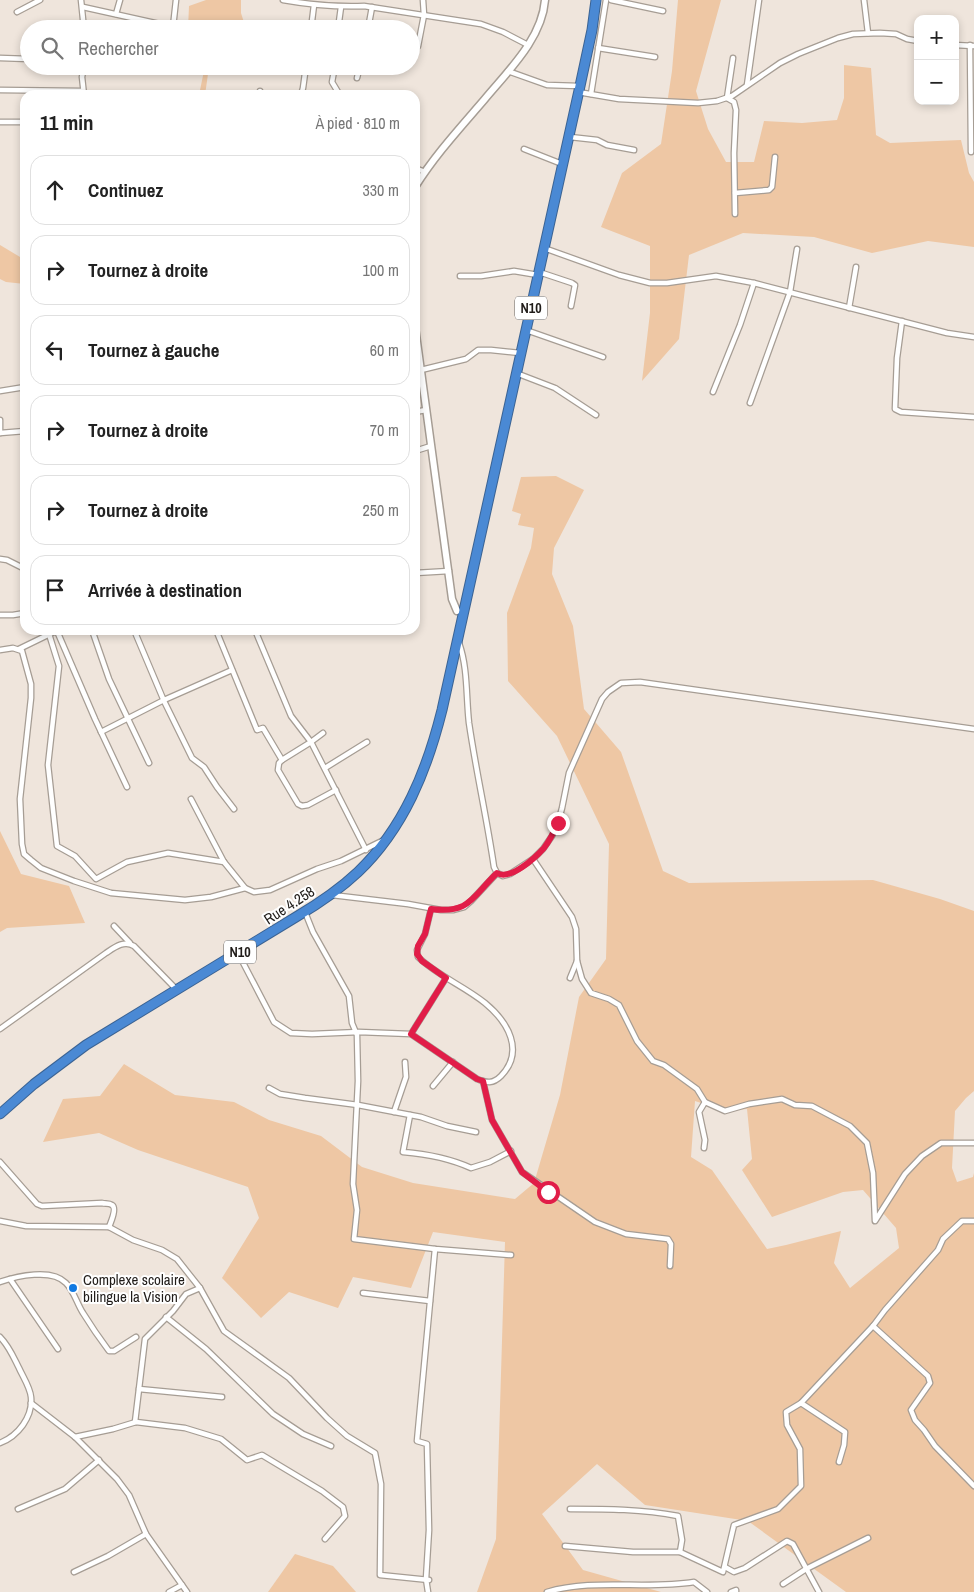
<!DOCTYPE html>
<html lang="fr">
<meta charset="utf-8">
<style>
:root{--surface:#fff;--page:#f6f6f6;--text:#222;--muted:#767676;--line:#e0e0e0}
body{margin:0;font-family:"Archivo Narrow",sans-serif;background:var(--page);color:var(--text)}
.controls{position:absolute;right:15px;top:15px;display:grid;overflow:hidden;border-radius:10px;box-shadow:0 2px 8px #0003}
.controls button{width:45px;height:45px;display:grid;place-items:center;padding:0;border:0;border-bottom:1px solid var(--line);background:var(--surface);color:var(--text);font:25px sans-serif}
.stop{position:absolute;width:15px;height:15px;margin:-11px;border:4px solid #e11d48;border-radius:50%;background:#fff}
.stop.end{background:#e11d48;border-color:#fff;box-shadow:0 1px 5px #0008}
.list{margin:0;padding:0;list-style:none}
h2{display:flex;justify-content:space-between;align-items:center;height:65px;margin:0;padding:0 20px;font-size:21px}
h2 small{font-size:16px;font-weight:400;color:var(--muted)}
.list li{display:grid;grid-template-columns:32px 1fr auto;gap:15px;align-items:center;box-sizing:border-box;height:70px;margin:0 10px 10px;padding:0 10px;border:1px solid var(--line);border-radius:15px}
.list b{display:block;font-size:19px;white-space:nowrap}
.list em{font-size:16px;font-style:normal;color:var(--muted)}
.icon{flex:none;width:28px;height:28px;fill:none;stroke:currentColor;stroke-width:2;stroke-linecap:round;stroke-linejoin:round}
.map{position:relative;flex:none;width:974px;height:1592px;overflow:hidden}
.search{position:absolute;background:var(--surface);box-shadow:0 2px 8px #0003;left:20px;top:20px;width:400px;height:55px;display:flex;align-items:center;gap:12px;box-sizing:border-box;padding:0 18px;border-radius:28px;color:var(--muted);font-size:19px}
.panel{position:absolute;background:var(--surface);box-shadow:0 2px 8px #0003;left:20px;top:90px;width:400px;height:545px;border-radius:15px}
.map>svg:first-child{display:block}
.green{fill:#eec7a4;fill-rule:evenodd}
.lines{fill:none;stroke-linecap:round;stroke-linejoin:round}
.street-casing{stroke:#a69d94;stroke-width:7}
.secondary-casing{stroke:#a69d94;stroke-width:9}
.highway-casing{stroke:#3b6393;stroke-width:11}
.street{stroke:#fff;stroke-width:4.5}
.secondary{stroke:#fff;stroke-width:6}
.highway{stroke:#4a89d4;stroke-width:9}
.route{stroke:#e11d48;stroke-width:6}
.poi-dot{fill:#127ae2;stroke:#fff;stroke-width:2}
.labels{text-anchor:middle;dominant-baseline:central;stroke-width:4;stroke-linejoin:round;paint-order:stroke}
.shield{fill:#fff;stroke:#63605e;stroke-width:1}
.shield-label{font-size:14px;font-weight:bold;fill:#201c19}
.street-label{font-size:15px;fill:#201c19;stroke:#fff}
.poi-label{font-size:15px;fill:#201c19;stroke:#fff;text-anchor:start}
</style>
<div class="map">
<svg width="974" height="1592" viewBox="0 0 974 1592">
<rect width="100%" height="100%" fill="#efe5dc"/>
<g class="green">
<polygon points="206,0 241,0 241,13 246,29 188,29 189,6"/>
<polygon points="678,0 721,0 696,91 708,129 726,162 754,162 764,121 802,123 837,120 844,98 844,65 871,68 876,135 890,143 961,140 969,173 974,182 974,247 928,241 872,253 814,237 743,233 689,255 679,339 642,381 650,313 650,246 601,227 622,173 661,144 672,71"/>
<polygon points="205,66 221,66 208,74 205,95 199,95"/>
<polygon points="0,245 25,260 25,284 6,282 0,279"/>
<path d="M556 476 584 490 554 548 552 574 573 626 584 709 621 752 663 871 689 883 873 880 940 899 974 911V1091L966 1098 955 1111 952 1168 957 1182 973 1177 974 1173V1592H846L748 1521 645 1505 597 1464 542 1514 583 1570 661 1592H477L496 1539 505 1242 433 1232 411 1288 353 1277 338 1308 289 1292 261 1318 222 1278 259 1218 248 1187 138 1150 99 1133 43 1142 63 1099 100 1096 124 1064 175 1095 234 1102 269 1120 321 1136 362 1167 413 1183 515 1199 534 1183 560 1095 579 997 606 959 609 844 557 736 508 681 507 613 531 548 534 528 518 525 521 514 512 511 521 477ZM695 1101 725 1111 747 1109 752 1159 742 1170 772 1217 843 1192 863 1190 896 1228 899 1248 850 1288 834 1263 841 1231 786 1245 767 1249 712 1170 691 1157Z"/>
<polygon points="0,831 21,874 69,886 85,923 7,928 0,932"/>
<polygon points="295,1554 333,1566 356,1592 268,1592"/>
</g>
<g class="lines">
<defs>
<g id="street">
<polyline points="81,0 84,29"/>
<path d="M283 0C311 5 337 7 364 6L481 24 503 32 528 45"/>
<polyline points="611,0 663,11"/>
<polyline points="864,0 868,33"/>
<polyline points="83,7 173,27 176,0"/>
<polyline points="17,12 40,0"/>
<polyline points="116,14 120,0"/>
<polyline points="311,29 314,5"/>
<polyline points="338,29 341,7"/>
<polyline points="368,29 372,7"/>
<polyline points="955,45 974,46"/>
<polyline points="970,45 971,152"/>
<polyline points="418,46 424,15 423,0"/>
<polyline points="598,48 655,57"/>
<polyline points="0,58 29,59"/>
<polyline points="733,58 727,98 734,102 736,110 734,153 735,214"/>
<polyline points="84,66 82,77 84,95"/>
<polyline points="335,66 332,82 338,92"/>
<polyline points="508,71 547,85 579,86"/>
<polyline points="357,78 360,66"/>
<polyline points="747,85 759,0"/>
<polyline points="0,90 83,91"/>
<polyline points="260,91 260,95"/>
<polyline points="578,92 619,99 698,103 717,101 732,96 780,63 798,54 838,38 853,34 880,33 896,34 907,39 918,41"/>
<polyline points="83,93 100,95"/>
<polyline points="591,94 606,0"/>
<polyline points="301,95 303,88 306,66"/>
<polyline points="0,122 25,122"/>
<polyline points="570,137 597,140 607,145 634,150"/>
<polyline points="524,149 562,164"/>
<polyline points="415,168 425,172"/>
<polyline points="735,193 769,190 772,187 775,157"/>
<polyline points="544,248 619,275 650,283 667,283 716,276 754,283 947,333 974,337"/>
<polyline points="539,272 572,283 575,285 571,306"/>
<polyline points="460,276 481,276 514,271 538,275"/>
<polyline points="849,308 856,267"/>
<polyline points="902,321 897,358 895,409 901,412 974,417"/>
<polyline points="526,330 603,357"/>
<polyline points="421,370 466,359 478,350 491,350 520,353"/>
<polyline points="516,373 555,388 596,415"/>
<polyline points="0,391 25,387"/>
<polyline points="713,392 740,325 754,283"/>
<polyline points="750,403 790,292 797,249"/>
<polyline points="415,412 426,410"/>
<polyline points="0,420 0,433"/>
<polyline points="0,433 25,431"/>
<polyline points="415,451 431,446"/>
<polyline points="0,559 7,560 25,569"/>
<polyline points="415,573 449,571"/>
<polyline points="0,615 13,615 25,613"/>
<polyline points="92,630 109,679 149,763"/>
<polyline points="134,630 164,701 192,758 204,767 217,787 234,809"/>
<polyline points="216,630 257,730 263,728 282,760"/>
<polyline points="255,630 291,716 311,742 366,850"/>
<polyline points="57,631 95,719 127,787"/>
<polyline points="49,634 59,666 48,765 57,846 75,856 96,879 127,862 168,853 224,862"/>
<path d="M459 643C468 668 466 697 469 723 476 771 487 819 494 867L497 873 503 876 510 874 533 859 543 849 552 836 558 823 562 808 569 773 602 699 608 692 621 683 640 682 974 729"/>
<polyline points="19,649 58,630"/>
<polyline points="0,650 13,648 22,651 31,684 31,698 20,799 22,844 24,854 31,860 41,868 74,881 111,893 185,900 211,897 245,888"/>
<polyline points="101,732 164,700 232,670"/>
<polyline points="323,733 311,742 282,760 279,763 278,770 298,804 302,806 308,805 336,790"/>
<polyline points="325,768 367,742"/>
<polyline points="191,799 224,862 245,888 254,892 270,890 317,869 341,861 382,841"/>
<polyline points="533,859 572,917 576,929 577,961 570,978"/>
<polyline points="332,895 408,904 441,910 453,910 464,907 471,901 497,873"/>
<polyline points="305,912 313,932 349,996 352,1023 357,1035 358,1081 353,1184 357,1210 354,1239 435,1249 511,1255"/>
<polyline points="114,926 130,943"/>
<path d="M238 953 274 1022 291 1033 312 1034 359 1032 411 1034 477 1079C487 1083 493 1084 501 1076 525 1051 508 1022 485 1003 464 986 438 976 418 957L417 950 425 934 431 909"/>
<polyline points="577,961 582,979 591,993 609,999 619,1005 637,1041 653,1061 664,1065 697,1089 705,1102 725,1111 749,1104 782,1099 795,1105 812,1106 850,1126 867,1143 873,1173 875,1221 905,1174 922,1156 941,1143 974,1143"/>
<path d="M0 1029 106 953C115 947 124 940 134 946L176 989"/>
<polyline points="411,1034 446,978"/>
<polyline points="483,1081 492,1120 522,1172 595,1222 626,1234 668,1239 671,1244 670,1266"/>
<polyline points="433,1086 453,1062"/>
<polyline points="269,1088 280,1094 305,1098 358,1105 421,1117 447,1126 476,1132"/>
<polyline points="394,1112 406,1077 405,1062"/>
<path d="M410 1115 403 1152C427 1154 449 1158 471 1168L490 1162 511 1151"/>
<polyline points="704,1148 705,1140 699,1112 705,1102"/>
<path d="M0 1162 37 1204 42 1206 102 1203C105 1204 109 1203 112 1205 117 1208 111 1222 109 1227"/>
<polyline points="0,1221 26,1226 109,1227 133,1240 162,1250 177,1259 200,1288 224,1331 289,1378 327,1418 347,1436 375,1453 381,1484 380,1575 429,1580"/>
<polyline points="10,1279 58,1349"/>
<path d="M0 1282C17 1276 52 1268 66 1283 74 1291 77 1304 83 1313 91 1326 100 1339 109 1351H114L136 1337"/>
<polyline points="363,1293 430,1301"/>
<polyline points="166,1317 206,1349 273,1414 303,1434 331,1446"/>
<polyline points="873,1326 928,1376 930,1383 911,1410 915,1420 924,1430 935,1446 974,1486"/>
<path d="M0 1337C9 1346 13 1356 19 1368 23 1377 30 1387 31 1397 33 1417 18 1436 0 1443"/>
<polyline points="139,1389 222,1397"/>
<polyline points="31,1403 75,1437 117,1479 129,1495 146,1534 187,1592"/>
<polyline points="801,1403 845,1432 844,1445 839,1462"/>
<polyline points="135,1422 145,1339 173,1311 186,1294 200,1288"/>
<polyline points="75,1437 113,1429 136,1422 185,1428 221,1439 247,1460 262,1455 322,1491 343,1507 345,1516 325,1539"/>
<polyline points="18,1509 65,1489 99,1460"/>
<path d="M570 1509C606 1509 642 1509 678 1516L682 1540 680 1552"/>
<polyline points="565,1546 633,1552 680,1552 723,1572 734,1525 778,1509 801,1486 800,1449 787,1425 786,1412 801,1403 873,1326 885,1310 938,1250 943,1239 962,1221 974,1221"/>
<polyline points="725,1567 734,1572 745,1568 787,1541 793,1544 819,1592"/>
<polyline points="74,1572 108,1556 146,1534"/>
<polyline points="783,1584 806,1569 868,1538"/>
<polyline points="169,1592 182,1585"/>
<polyline points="428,1592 426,1579 429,1530 427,1444 417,1441 435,1249"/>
<path d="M547 1592C594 1578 645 1590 694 1582L707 1592"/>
<polyline points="731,1592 736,1590 736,1592"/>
</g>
<g id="secondary">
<path d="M415 187C435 155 460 128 484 100 508 71 542 39 545 0"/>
<polyline points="415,327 452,599 457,611"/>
</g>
<path id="highway" d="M0 1114 34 1084 86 1045 296 917C318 904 340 889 358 872 404 828 427 770 442 710L580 86 592 30 596 0"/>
</defs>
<use href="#street" class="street-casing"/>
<use href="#secondary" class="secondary-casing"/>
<use href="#highway" class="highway-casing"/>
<use href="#street" class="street"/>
<use href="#secondary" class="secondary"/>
<use href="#highway" class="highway"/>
</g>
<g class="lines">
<path class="route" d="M548 1192 522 1172 492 1120 483 1081 477 1079 411 1034 446 978 422 961 417 954 418 946 425 934 431 909C470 914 472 897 497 873 510 881 535 858 544 848 550 840 554 832 558 823"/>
</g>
<circle class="poi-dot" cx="73" cy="1288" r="5"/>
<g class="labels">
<g class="shield">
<rect x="515" y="296.5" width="32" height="23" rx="4"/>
<rect x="224" y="940.5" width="32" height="23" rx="4"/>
</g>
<g class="shield-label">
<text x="531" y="308">N10</text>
<text x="240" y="952">N10</text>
</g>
<g class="street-label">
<text transform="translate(289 905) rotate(-33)">Rue 4.258</text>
</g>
<g class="poi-label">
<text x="83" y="1279">Complexe scolaire<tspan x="83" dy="17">bilingue la Vision</tspan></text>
</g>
</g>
</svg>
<div class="controls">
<button>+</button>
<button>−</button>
</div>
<div class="stop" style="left:548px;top:1192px"></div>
<div class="stop end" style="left:558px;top:823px"></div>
<div class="search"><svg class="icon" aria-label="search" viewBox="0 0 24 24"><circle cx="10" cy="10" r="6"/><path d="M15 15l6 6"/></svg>Rechercher</div>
<section class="panel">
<h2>11 min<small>À pied · 810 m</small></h2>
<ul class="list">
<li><svg class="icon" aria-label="ahead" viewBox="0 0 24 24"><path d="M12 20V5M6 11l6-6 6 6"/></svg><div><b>Continuez</b></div><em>330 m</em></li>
<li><svg class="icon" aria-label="right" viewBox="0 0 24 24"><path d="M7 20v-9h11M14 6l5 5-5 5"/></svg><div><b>Tournez à droite</b></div><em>100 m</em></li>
<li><svg class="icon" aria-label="left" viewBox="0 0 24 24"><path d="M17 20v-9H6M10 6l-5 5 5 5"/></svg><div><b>Tournez à gauche</b></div><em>60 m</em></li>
<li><svg class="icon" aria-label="right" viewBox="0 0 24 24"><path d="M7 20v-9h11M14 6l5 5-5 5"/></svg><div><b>Tournez à droite</b></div><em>70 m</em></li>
<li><svg class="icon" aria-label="right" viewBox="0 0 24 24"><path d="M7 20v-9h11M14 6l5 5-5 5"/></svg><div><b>Tournez à droite</b></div><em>250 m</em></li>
<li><svg class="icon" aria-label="arrive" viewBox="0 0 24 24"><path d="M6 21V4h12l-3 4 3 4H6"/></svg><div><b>Arrivée à destination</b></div></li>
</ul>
</section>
</div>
